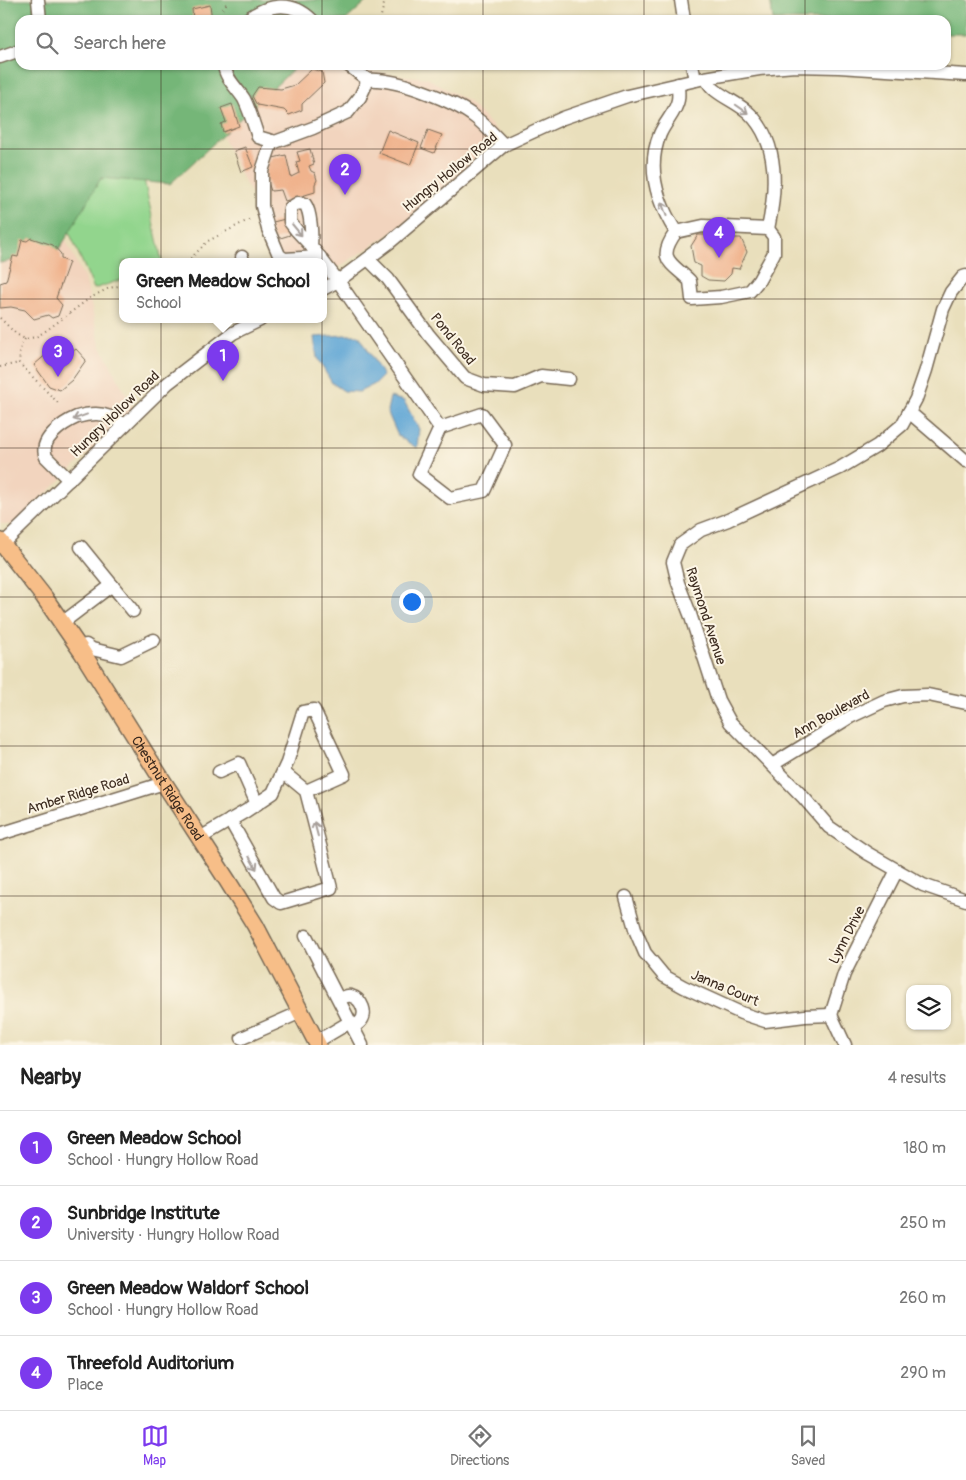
<!DOCTYPE html>
<meta charset="utf-8">
<style>
:root{--surface:#fff;--page:#f6f6f6;--text:#222;--muted:#767676;--line:#e0e0e0;--accent:#7c3aed}
body{margin:0;font-family:Pangolin,sans-serif;background:var(--page);color:var(--text)}
.controls{position:absolute;right:15px;bottom:15px;display:grid;overflow:hidden;border-radius:10px;box-shadow:0 1px 4px #0004}
.controls button{width:45px;height:45px;display:grid;place-items:center;padding:0;border:0;border-bottom:1px solid var(--line);background:var(--surface);color:var(--text);font:25px sans-serif}
.you{position:absolute;left:411px;top:601px;width:18px;height:18px;margin:-12px;border:4px solid #fff;border-radius:50%;background:#1a73e8;box-shadow:0 0 0 8px #1a73e833}
.badge{display:grid;place-items:center;width:32px;height:32px;border-radius:50%;background:var(--accent);color:#fff;font-size:16px;font-weight:700}
.pin{position:absolute;translate:-50% -41px;filter:drop-shadow(0 1px 2px #0008)}
.pin::after{content:'';position:absolute;top:26px;width:18px;height:15px;background:inherit;clip-path:polygon(0 0,100% 0,50% 100%)}
.popup{position:absolute;left:119px;top:258px;width:208px;height:65px;box-sizing:border-box;display:grid;place-content:center;border-radius:10px;background:var(--surface);filter:drop-shadow(0 1px 4px #0005);font-size:16px;white-space:nowrap;color:var(--muted)}
.popup b{font-size:19px;color:var(--text)}
.popup::after{content:'';position:absolute;left:50%;top:100%;margin-left:-10px;border:10px solid transparent;border-top-color:var(--surface)}
.list{margin:0;padding:0;list-style:none}
h2{display:flex;justify-content:space-between;align-items:center;height:65px;margin:0;padding:0 20px;font-size:21px}
h2 small{font-size:16px;font-weight:400;color:var(--muted)}
.list li{display:grid;grid-template-columns:32px 1fr auto;gap:15px;align-items:center;box-sizing:border-box;height:75px;padding:0 20px;border-top:1px solid var(--line)}
.list b{display:block;font-size:19px;white-space:nowrap}
.list p{margin:0;font-size:16px;white-space:nowrap;color:var(--muted)}
.list em{font-size:16px;font-style:normal;color:var(--muted)}
.icon{flex:none;width:28px;height:28px;fill:none;stroke:currentColor;stroke-width:2;stroke-linecap:round;stroke-linejoin:round}
.map{position:relative;flex:none;width:966px;height:1045px;overflow:hidden}
.search{position:absolute;background:var(--surface);box-shadow:0 1px 4px #0004;left:15px;right:15px;top:15px;height:55px;display:flex;align-items:center;gap:12px;box-sizing:border-box;padding:0 18px;border-radius:15px;color:var(--muted);font-size:19px}
.sheet{height:365px;background:var(--surface)}
nav{display:flex;justify-content:space-around;align-items:center;box-sizing:border-box;height:70px;border-top:1px solid var(--line);background:var(--surface);font-size:14px;color:var(--muted)}
nav a{display:grid;justify-items:center;gap:2px}
nav .on{color:var(--accent)}
.map>svg:first-child{display:block}
.built{fill:#f2d4be}
.green{fill:#92d58d;stroke:#668056}
.forest{fill:#75b678;stroke:#58704b}
.water{fill:#5ea6d5;stroke:#4c687a}
.building{fill:#f0b38d}
.lines{fill:none;stroke-linecap:round;stroke-linejoin:round}
.minor-casing{stroke:#786955;stroke-width:15}
.major-casing{stroke:#786955;stroke-width:19}
.path{stroke:#786955;stroke-width:2;stroke-dasharray:1 4;stroke-linecap:butt}
.minor{stroke:#fff;stroke-width:12}
.major{stroke:#f7be88;stroke-width:16}
.oneway{stroke:#a79f9a}
.grid{fill:none;stroke:#3b2a1e;stroke-width:1;stroke-opacity:0.55}
.labels{text-anchor:middle;dominant-baseline:central;stroke-width:4;stroke-linejoin:round;paint-order:stroke}
.street-label{font-size:14px;fill:#3b2a1e;stroke:#fcf5e5}
</style>
<div class="map">
<svg width="966" height="1045" viewBox="0 0 966 1045">
<rect width="100%" height="100%" fill="#fcf5e5"/>
<filter id="ink" filterUnits="userSpaceOnUse"><feTurbulence type="fractalNoise" baseFrequency=".02" numOctaves="2"/><feDisplacementMap in="SourceGraphic" scale="10" xChannelSelector="R" yChannelSelector="G"/><feConvolveMatrix kernelMatrix="1 2 1 2 8 2 1 2 1" color-interpolation-filters="sRGB"/></filter>
<filter id="wash" filterUnits="userSpaceOnUse"><feTurbulence type="fractalNoise" baseFrequency=".0096" numOctaves="4" result="noise"/><feDisplacementMap in="SourceGraphic" scale="20" xChannelSelector="R" yChannelSelector="G"/><feGaussianBlur stdDeviation="1.12" result="paint"/><feColorMatrix in="noise" values="0 0 0 0 0 0 0 0 0 0 0 0 0 0 0 0 0 1.4 0 .05"/><feComposite in="paint" operator="in"/></filter>
<g filter="url(#wash)">
<rect width="100%" height="100%" fill="#e9dfbc"/>
<g class="built">
<polygon points="201,65 362,65 368,71 395,75 427,78 469,102 504,138 395,231 331,272 323,275 323,262 274,262 262,228 264,214 241,176 219,130"/>
<polygon points="41,188 86,282 100,345 134,409 13,526 0,523 0,204"/>
</g>
<polygon class="green" points="141,166 162,262 123,262 123,279 94,289 53,195"/>
<g class="forest">
<polygon points="0,0 368,0 346,20 20,20 20,65 298,65 170,184 101,178 59,250 0,263"/>
<polygon points="770,0 966,0 966,34 946,34 946,20 773,20"/>
</g>
<g class="water">
<polygon points="345,335 359,335 383,376 375,384 359,392 344,391 332,383 317,358 314,337"/>
<polygon points="390,397 404,401 419,429 417,448 398,436 387,411"/>
</g>
<g id="blocks">
<g class="building">
<polygon points="210,5 212,20 193,20 192,9"/>
<polygon points="312,69 322,72 324,83 302,104 302,110 289,115 284,110 257,105 252,96 258,87 281,89 295,85"/>
<polygon points="232,104 239,126 223,132 221,124 226,122 221,108"/>
<polygon points="388,130 419,143 410,165 379,153"/>
<polygon points="428,130 442,135 434,153 421,148"/>
<polygon points="245,147 253,167 241,172 234,151"/>
<polygon points="310,149 314,164 309,166 311,171 315,173 317,180 315,184 315,192 285,201 281,190 271,191 266,176 268,163 273,158 286,155 291,177 299,173 296,162 300,161 297,152"/>
<polygon points="285,219 290,235 274,240 269,223"/>
<polygon points="710,229 728,231 733,238 741,238 747,252 739,269 732,268 731,274 724,281 708,280 701,276 701,266 694,263 691,246 698,235 705,235"/>
<polygon points="31,238 53,245 61,254 61,259 69,262 56,298 62,305 58,316 52,318 48,315 34,319 25,310 11,307 0,308 0,283 6,281 13,256 18,257 22,240 27,241"/>
<polygon points="59,337 72,352 76,349 86,360 72,380 60,390 49,386 34,365 48,353 45,348"/>
</g>
</g>
</g>
<g filter="url(#ink)">
<use href="#blocks" fill-opacity="0" stroke="#786955" stroke-width="1"/>
<g class="lines">
<defs>
<g id="minor">
<polyline points="38,0 40,20"/>
<polyline points="681,0 684,20"/>
<path d="M246 20C268 4 292 0 312 20"/>
<polyline points="0,57 20,50"/>
<path d="M224 65C225 78 237 88 244 99 250 111 254 125 258 137L275 142 313 128 348 112 360 97 368 80"/>
<path d="M348 65 368 80C396 78 455 101 476 118 486 126 495 136 504 145"/>
<polyline points="692,65 695,80"/>
<path d="M678 84C678 89 679 95 678 100 676 112 665 122 660 134 646 168 657 202 676 232L703 226 768 229C776 191 780 144 750 114 740 104 726 99 715 90 711 87 708 82 705 78"/>
<polyline points="272,141 262,171 262,206 268,229 279,255 284,259 320,257"/>
<path d="M676 232C656 260 671 262 690 281L692 299 721 297 750 291 759 280 774 253V237L768 229"/>
<path d="M311 246C312 235 311 212 305 204L298 203 290 208V222L297 231 311 246 338 281 440 428"/>
<polyline points="242,257 243,262"/>
<polyline points="368,259 388,279 428,334 465,378 484,385 515,387 541,376 569,379"/>
<polyline points="966,276 963,277 951,292 943,309 926,370 916,399 902,425 877,446 840,468 728,520 701,530 680,545 673,562 678,583 690,614 718,700 730,722 804,798 829,827 867,853 923,885 966,900"/>
<polyline points="323,289 338,281 390,242 504,145 563,118 627,96 705,78 759,69 795,66 839,67 966,75"/>
<polyline points="909,412 966,461"/>
<polygon points="482,414 505,445 484,491 450,498 419,474 440,428"/>
<path d="M69 480 46 457C38 440 63 423 77 417 83 415 90 414 96 414 107 414 116 419 125 425"/>
<polyline points="3,544 168,383 233,333 260,320"/>
<polyline points="81,547 133,611"/>
<polyline points="62,623 112,585"/>
<polyline points="79,647 86,645 92,649 121,656 154,640"/>
<polyline points="772,765 850,717 884,701 903,696 928,695 966,703"/>
<polyline points="219,772 239,763 257,804"/>
<polyline points="230,820 274,898 281,903 331,888 306,791 283,772"/>
<polyline points="0,834 164,783"/>
<polyline points="200,838 246,811 273,793 287,763 303,712 314,710 344,774 306,791"/>
<polyline points="626,897 636,932 645,953 664,976 684,987 741,1013 765,1021 805,1016 831,1015 845,1045"/>
<polyline points="306,936 350,1022"/>
<path d="M339 999C343 998 347 995 351 996 362 999 368 1014 360 1022 358 1024 355 1026 353 1027"/>
<polyline points="831,1015 844,974 897,870"/>
<polyline points="242,1038 301,1012"/>
<polyline points="316,1042 350,1022 362,1045"/>
</g>
<g id="major">
<path id="s1" d="M0 541 44 597 82 652 164 783 227 880 255 925 318 1045"/>
</g>
</defs>
<use href="#minor" class="minor-casing"/>
<use href="#major" class="major-casing"/>
<g class="path">
<polyline points="223,9 226,4 227,0"/>
<polyline points="380,20 385,0"/>
<polyline points="187,262 208,241 252,218"/>
<polyline points="0,318 16,334 25,339 36,337 47,330 90,298 109,288 123,285"/>
<polyline points="25,339 21,344 19,363 60,405"/>
<polyline points="0,367 19,363"/>
</g>
<use href="#minor" class="minor"/>
<use href="#major" class="major"/>
</g>
<defs><path id="oneway-shaft" d="M-6 0H5M1.5-3L5.5 0L1.5 3" fill="none" stroke-width="1.6" stroke-linecap="round" stroke-linejoin="round" transform="scale(1.25)"/></defs>
<g class="oneway">
<use href="#oneway-shaft" transform="translate(742 109) rotate(35)"/>
<use href="#oneway-shaft" transform="translate(664 209) rotate(-110)"/>
<use href="#oneway-shaft" transform="translate(297 230) rotate(50)"/>
<use href="#oneway-shaft" transform="translate(80 417) rotate(160)"/>
<use href="#oneway-shaft" transform="translate(316 829) rotate(-105)"/>
<use href="#oneway-shaft" transform="translate(253 863) rotate(60)"/>
</g>
</g>
<path class="grid" d="M161 0V20M322 0V20M483 0V20M644 0V20M805 0V20M161 65V1045M322 65V1045M483 65V1045M644 65V1045M805 65V1045M0 149H966M0 299H966M0 448H966M0 597H966M0 746H966M0 896H966"/>
<g class="labels">
<g class="street-label">
<text transform="translate(450 172) rotate(-39)">Hungry Hollow Road</text>
<text transform="translate(453 339) rotate(51)">Pond Road</text>
<text transform="translate(115 414) rotate(-44)">Hungry Hollow Road</text>
<text transform="translate(706 616) rotate(72)">Raymond Avenue</text>
<text transform="translate(831 714) rotate(-29)">Ann Boulevard</text>
<text stroke="none"><textPath href="#s1" startOffset="299">Chestnut Ridge Road</textPath></text>
<text transform="translate(78 794) rotate(-17)">Amber Ridge Road</text>
<text transform="translate(847 935) rotate(-63)">Lynn Drive</text>
<text transform="translate(725 988) rotate(23)">Janna Court</text>
</g>
</g>
</svg>
<div class="controls">
<button><svg class="icon" aria-label="layers" viewBox="0 0 24 24"><path d="M12 4l9 5-9 5-9-5zM3 14l9 5 9-5"/></svg></button>
</div>
<div class="you"></div>
<div class="pin badge" style="left:223px;top:381px">1</div>
<div class="popup"><b>Green Meadow School</b>School</div>
<div class="pin badge" style="left:345px;top:195px">2</div>
<div class="pin badge" style="left:58px;top:377px">3</div>
<div class="pin badge" style="left:719px;top:258px">4</div>
<div class="search"><svg class="icon" aria-label="search" viewBox="0 0 24 24"><circle cx="10" cy="10" r="6"/><path d="M15 15l6 6"/></svg>Search here</div>
</div>
<section class="sheet">
<h2>Nearby<small>4 results</small></h2>
<ul class="list">
<li><span class="badge">1</span><div><b>Green Meadow School</b><p>School · Hungry Hollow Road</p></div><em>180 m</em></li>
<li><span class="badge">2</span><div><b>Sunbridge Institute</b><p>University · Hungry Hollow Road</p></div><em>250 m</em></li>
<li><span class="badge">3</span><div><b>Green Meadow Waldorf School</b><p>School · Hungry Hollow Road</p></div><em>260 m</em></li>
<li><span class="badge">4</span><div><b>Threefold Auditorium</b><p>Place</p></div><em>290 m</em></li>
</ul>
</section>
<nav>
<a class="on"><svg class="icon" aria-label="map" viewBox="0 0 24 24"><path d="M3 6l6-2 6 2 6-2v14l-6 2-6-2-6 2zM9 4v14M15 6v14"/></svg>Map</a>
<a><svg class="icon" aria-label="directions" viewBox="0 0 24 24"><path d="M12 3l9 9-9 9-9-9zM9 14v-3h6M13 9l2 2-2 2"/></svg>Directions</a>
<a><svg class="icon" aria-label="saved" viewBox="0 0 24 24"><path d="M7 4h10v16l-5-4-5 4z"/></svg>Saved</a>
</nav>
